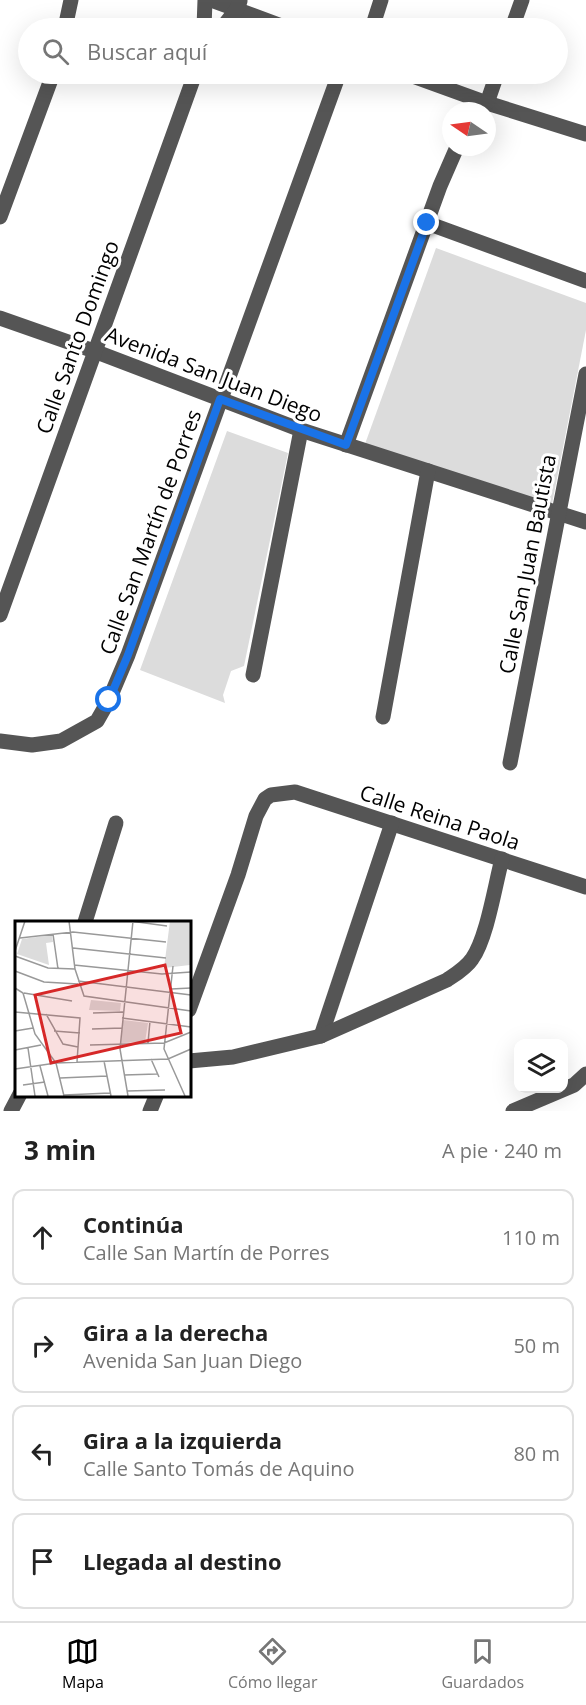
<!DOCTYPE html>
<html lang="es">
<meta charset="utf-8">
<style>
:root{--surface:#fff;--page:#f6f6f6;--text:#222;--muted:#767676;--line:#e0e0e0;--accent:#000}
body{margin:0;font-family:"Open Sans",sans-serif;background:var(--page);color:var(--text)}
.controls{position:absolute;right:18px;bottom:18px;display:grid;overflow:hidden;border-radius:12px;box-shadow:0 6px 24px #0002}
.controls button{width:54px;height:54px;display:grid;place-items:center;padding:0;border:0;border-bottom:2px solid var(--line);background:var(--surface);color:var(--text);font:30px sans-serif}
.compass{position:absolute;left:442px;top:102px;width:54px;height:54px;border-radius:50%;background:var(--surface);box-shadow:0 6px 24px #0002;rotate:283deg}
.stop{position:absolute;width:18px;height:18px;margin:-14px;border:4px solid #1a73e8;border-radius:50%;background:#fff}
.stop.end{background:#1a73e8;border-color:#fff;box-shadow:0 2px 6px #0008}
.list{margin:0;padding:0;list-style:none}
h2{display:flex;justify-content:space-between;align-items:center;height:78px;margin:0;padding:0 24px;font-size:26px}
h2 small{font-size:20px;font-weight:400;color:var(--muted)}
.list li{display:grid;grid-template-columns:39px 1fr auto;gap:18px;align-items:center;box-sizing:border-box;height:96px;margin:0 12px 12px;padding:0 12px;border:2px solid var(--line);border-radius:12px}
.list b{display:block;font-size:22px;white-space:nowrap}
.list p{margin:0;font-size:20px;white-space:nowrap;color:var(--muted)}
.list em{font-size:20px;font-style:normal;color:var(--muted)}
.icon{flex:none;width:33px;height:33px;fill:none;stroke:currentColor;stroke-width:2;stroke-linecap:round;stroke-linejoin:round}
.map{position:relative;flex:none;width:586px;height:1111px;overflow:hidden}
.search{position:absolute;background:var(--surface);box-shadow:0 6px 24px #0002;left:18px;right:18px;top:18px;height:66px;display:flex;align-items:center;gap:15px;box-sizing:border-box;padding:0 21px;border-radius:33px;color:var(--muted);font-size:22px}
.sheet{height:510px;background:var(--surface)}
nav{display:flex;justify-content:space-around;align-items:center;box-sizing:border-box;height:84px;border-top:2px solid var(--line);background:var(--surface);font-size:16px;color:var(--muted)}
nav a{display:grid;justify-items:center;gap:3px}
nav .on{color:var(--accent)}
.map>svg:first-child{display:block}
.green{fill:#dcdcdc}
.lines{fill:none;stroke-linecap:round;stroke-linejoin:round}
.minor{stroke:#555;stroke-width:15}
.route{stroke:#1a73e8;stroke-width:8}
.labels{text-anchor:middle;dominant-baseline:central;stroke-width:6;stroke-linejoin:round;paint-order:stroke}
.street-label{font-size:21px;fill:#000;stroke:#fff}
.inset-road{fill:none;stroke:#999;stroke-width:1.5}
.view{fill:#d62828;fill-opacity:0.15;stroke:#d62828;stroke-width:3}
.inset-edge{fill:none;stroke:#000;stroke-width:3}
</style>
<div class="map">
<svg width="586" height="1111" viewBox="0 0 586 1111">
<rect width="100%" height="100%" fill="#fff"/>
<g class="green">
<polygon points="436,248 586,303 586,330 552,504 365,444"/>
<polygon points="227,431 288,453 244,666 231,671 223,695 225,703 140,670"/>
</g>
<g class="lines">
<g class="minor">
<polyline points="211,0 287,28"/>
<polyline points="65,28 71,0"/>
<polyline points="204,28 205,0"/>
<polyline points="222,28 237,9 240,1"/>
<polyline points="372,28 381,0"/>
<polyline points="512,28 522,0"/>
<polyline points="407,74 487,103 586,134"/>
<polyline points="478,111 487,103 497,74"/>
<polyline points="0,217 53,74"/>
<polyline points="427,223 586,281"/>
<polyline points="0,318 94,351 301,430 586,522"/>
<polyline points="346,445 440,186 457,147"/>
<polyline points="0,615 195,74"/>
<polyline points="253,675 301,430"/>
<polyline points="383,717 428,471"/>
<polyline points="0,741 32,745 61,741 97,721 109,700 128,655 339,74"/>
<polyline points="510,763 586,374"/>
<polyline points="85,922 116,823"/>
<polyline points="189,1010 238,875 256,816 265,799 271,795 295,792 586,887"/>
<polyline points="321,1036 392,823"/>
<path d="M189 1061 233 1057 321 1036 447 980C456 974 466 968 472 959 487 938 495 885 502 859"/>
<polyline points="11,1111 20,1094"/>
<polyline points="150,1111 157,1094"/>
<polyline points="513,1111 574,1085 586,1074"/>
</g>
</g>
<g class="lines">
<polyline class="route" points="109,700 128,655 220,399 346,445 427,223"/>
</g>
<g class="labels">
<g class="street-label">
<text transform="translate(77 337) rotate(-70)">Calle Santo Domingo</text>
<text transform="translate(214 374) rotate(21)">Avenida San Juan Diego</text>
<text transform="translate(150 532) rotate(-70)">Calle San Martín de Porres</text>
<text transform="translate(527 564) rotate(-79)">Calle San Juan Bautista</text>
<text transform="translate(440 817) rotate(18)">Calle Reina Paola</text>
</g>
</g>
<g transform="translate(15 921)">
<rect width="176" height="176" fill="#fff"/>
<path d="M155 0H175V44L149 47ZM37 14 38 21 31 22 34 44 2 33 7 18ZM76 79 106 82 105 90 74 89ZM108 99 133 102 130 121 106 122Z" fill="#dcdcdc"/>
<path class="inset-road" d="M54 0 60 48 69 75 176 90M115 0 152 5M38 13 43 48M5 17 58 11 151 21M58 27 151 37M0 30 10 0M0 35 33 47 60 48M59 44 147 53 176 51M158 45 149 128 170 175M0 50 29 61 63 63M63 60 176 74M0 67 8 72 20 113 41 142 49 175M156 68 176 67M9 72 57 80M0 91 65 97 62 141M78 92 108 91M31 93 48 123 63 126M107 97 176 106M77 108 107 107M0 110 18 107M39 110 65 112M133 122 135 100M75 124 149 122 176 111M13 127 20 175M0 129 26 124M136 138 144 156M89 140 96 175M25 145 33 175M0 148 41 142 153 138 176 128M109 154 142 153M45 157 92 155M8 164 30 161M112 170 150 169M49 174 95 172M113 175 105 128 118 0"/>
<path class="view" d="M150 44 166 112 36 142 20 74Z"/>
<rect width="176" height="176" class="inset-edge"/>
</g>
</svg>
<div class="controls">
<button><svg class="icon" aria-label="layers" viewBox="0 0 24 24"><path d="M12 4l9 5-9 5-9-5zM3 14l9 5 9-5"/></svg></button>
</div>
<svg class="compass" viewBox="-18 -18 36 36"><path d="M0-13l5 13h-10z" fill="#e53935"/><path d="M0 13l5-13h-10z" fill="#767676"/></svg>
<div class="stop" style="left:109px;top:700px"></div>
<div class="stop end" style="left:427px;top:223px"></div>
<div class="search"><svg class="icon" aria-label="search" viewBox="0 0 24 24"><circle cx="10" cy="10" r="6"/><path d="M15 15l6 6"/></svg>Buscar aquí</div>
</div>
<section class="sheet">
<h2>3 min<small>A pie · 240 m</small></h2>
<ul class="list">
<li><svg class="icon" aria-label="ahead" viewBox="0 0 24 24"><path d="M12 20V5M6 11l6-6 6 6"/></svg><div><b>Continúa</b><p>Calle San Martín de Porres</p></div><em>110 m</em></li>
<li><svg class="icon" aria-label="right" viewBox="0 0 24 24"><path d="M7 20v-9h11M14 6l5 5-5 5"/></svg><div><b>Gira a la derecha</b><p>Avenida San Juan Diego</p></div><em>50 m</em></li>
<li><svg class="icon" aria-label="left" viewBox="0 0 24 24"><path d="M17 20v-9H6M10 6l-5 5 5 5"/></svg><div><b>Gira a la izquierda</b><p>Calle Santo Tomás de Aquino</p></div><em>80 m</em></li>
<li><svg class="icon" aria-label="arrive" viewBox="0 0 24 24"><path d="M6 21V4h12l-3 4 3 4H6"/></svg><div><b>Llegada al destino</b></div></li>
</ul>
</section>
<nav>
<a class="on"><svg class="icon" aria-label="map" viewBox="0 0 24 24"><path d="M3 6l6-2 6 2 6-2v14l-6 2-6-2-6 2zM9 4v14M15 6v14"/></svg>Mapa</a>
<a><svg class="icon" aria-label="directions" viewBox="0 0 24 24"><path d="M12 3l9 9-9 9-9-9zM9 14v-3h6M13 9l2 2-2 2"/></svg>Cómo llegar</a>
<a><svg class="icon" aria-label="saved" viewBox="0 0 24 24"><path d="M7 4h10v16l-5-4-5 4z"/></svg>Guardados</a>
</nav>
